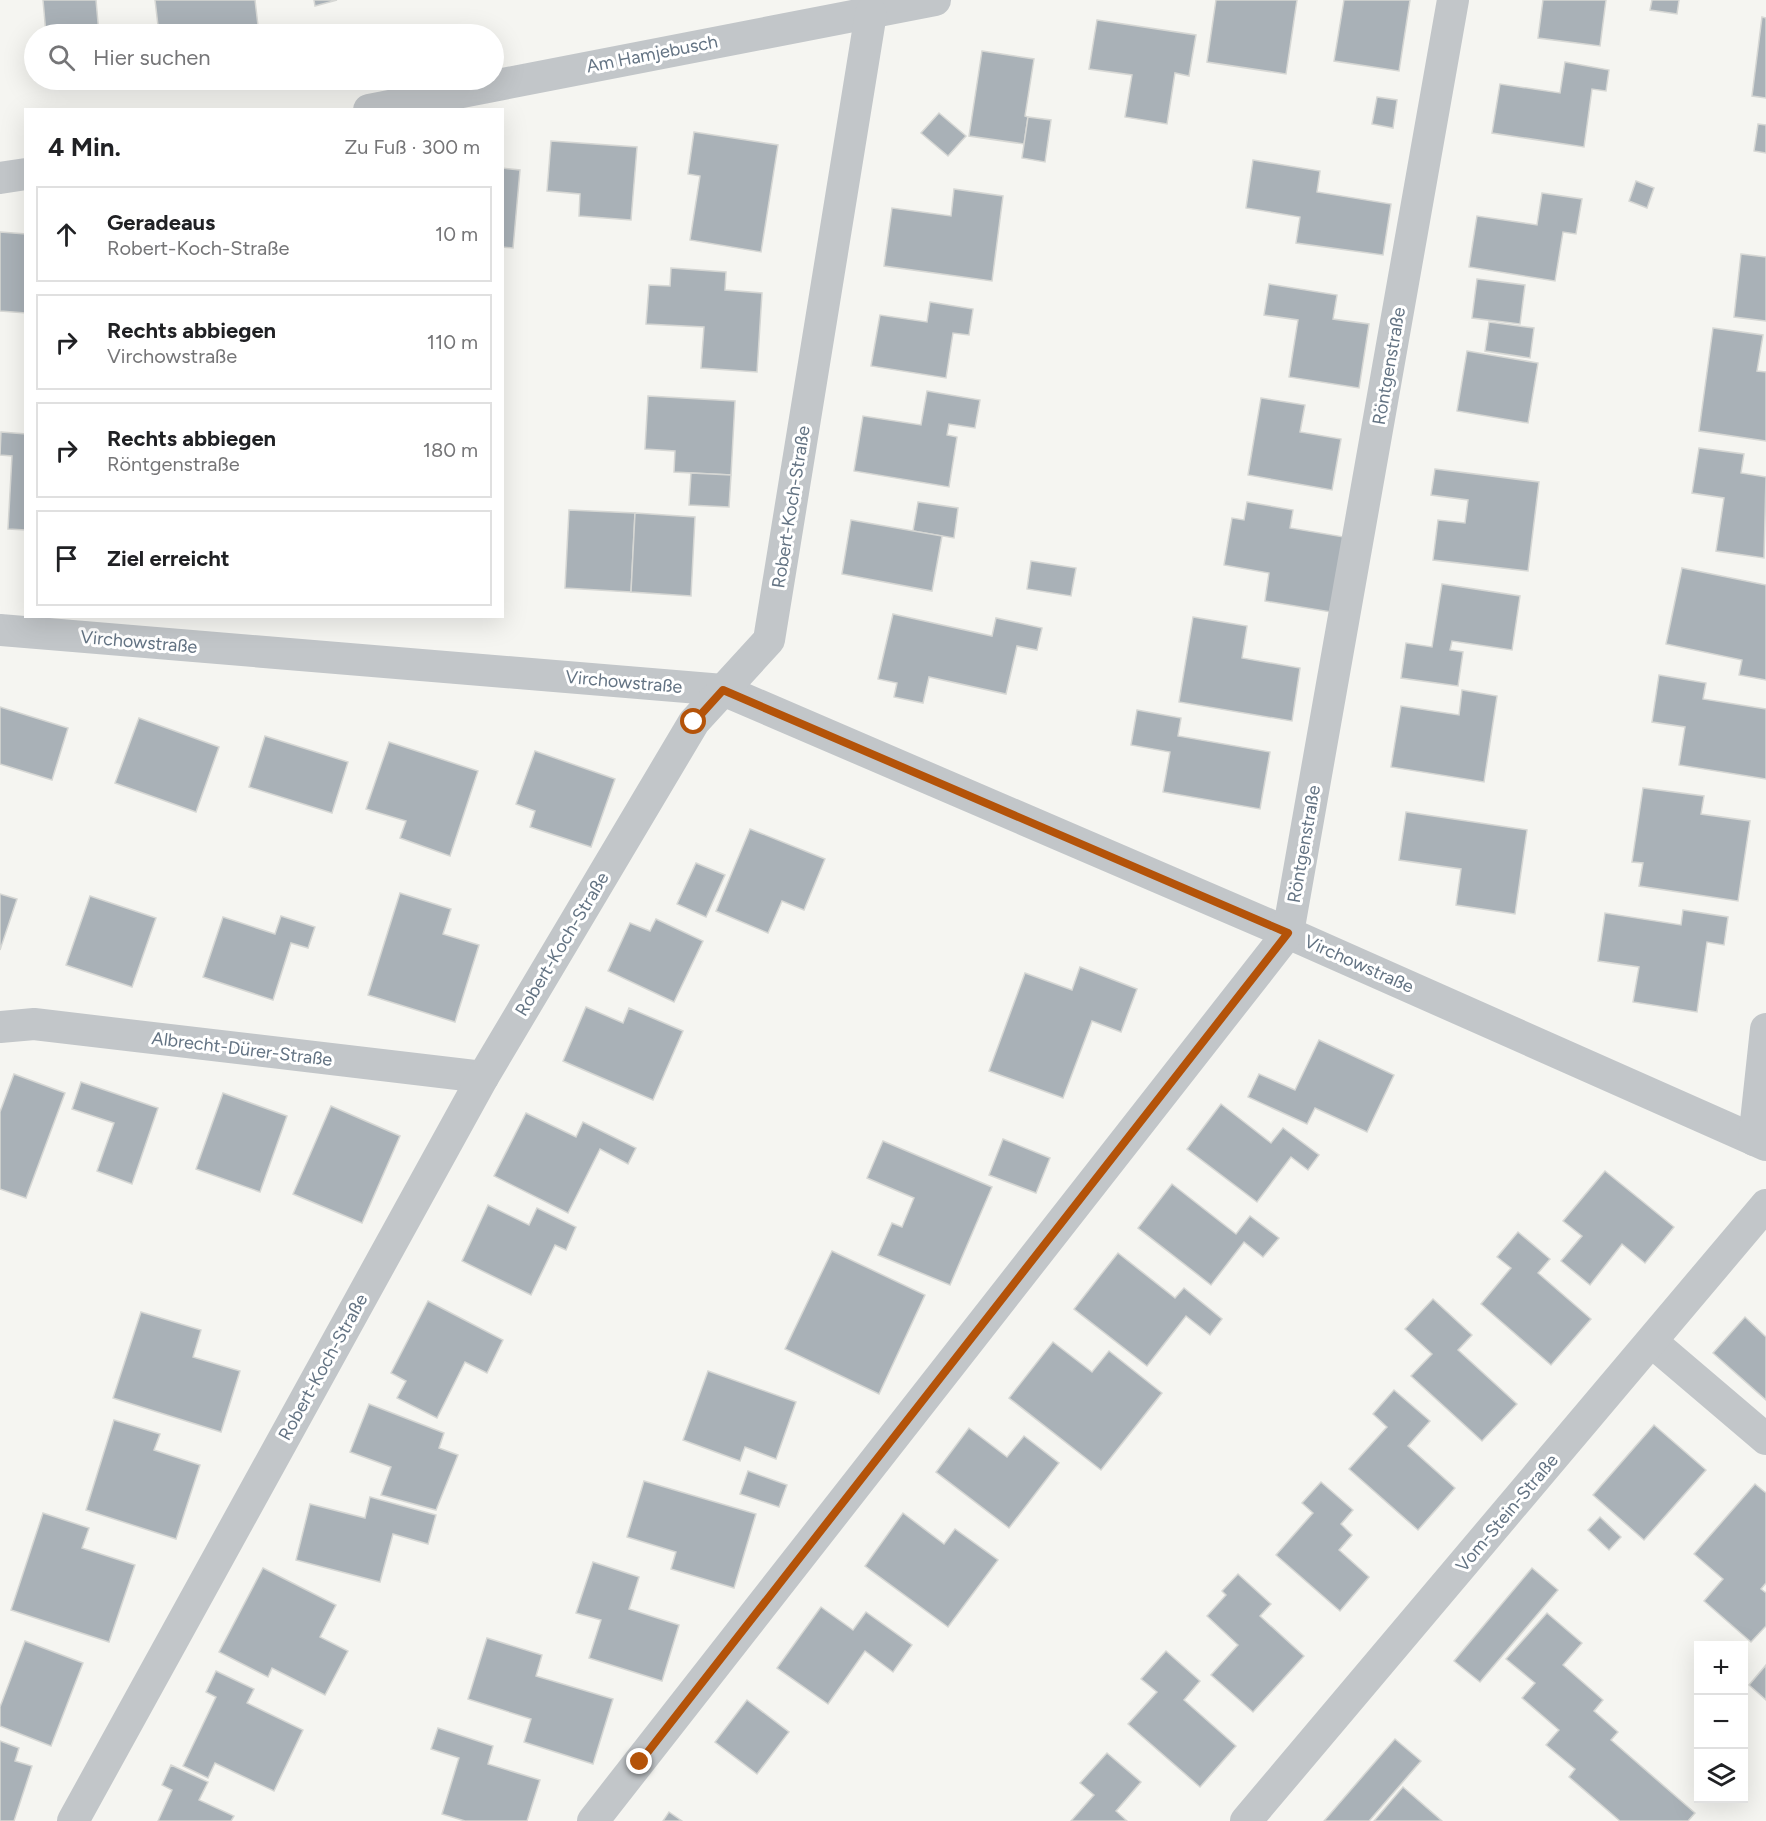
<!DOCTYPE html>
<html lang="de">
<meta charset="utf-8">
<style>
:root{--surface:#fff;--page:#f6f6f6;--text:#202124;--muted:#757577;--line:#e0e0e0}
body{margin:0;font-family:Figtree,sans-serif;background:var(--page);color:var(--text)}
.controls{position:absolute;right:18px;bottom:18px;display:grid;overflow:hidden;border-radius:0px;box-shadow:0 6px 24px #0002}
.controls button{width:54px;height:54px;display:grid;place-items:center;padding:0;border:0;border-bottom:2px solid var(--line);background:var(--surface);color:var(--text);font:30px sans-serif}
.stop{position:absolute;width:18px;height:18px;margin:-14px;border:4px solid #b45309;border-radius:50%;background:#fff}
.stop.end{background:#b45309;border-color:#fff;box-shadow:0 2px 6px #0008}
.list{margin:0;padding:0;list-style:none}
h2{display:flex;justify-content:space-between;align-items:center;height:78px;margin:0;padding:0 24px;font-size:26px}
h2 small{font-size:20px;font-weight:400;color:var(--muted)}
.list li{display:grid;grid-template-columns:39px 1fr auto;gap:18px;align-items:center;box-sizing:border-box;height:96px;margin:0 12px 12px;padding:0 12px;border:2px solid var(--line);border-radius:0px}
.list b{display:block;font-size:22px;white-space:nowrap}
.list p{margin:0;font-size:20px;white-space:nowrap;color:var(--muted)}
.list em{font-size:20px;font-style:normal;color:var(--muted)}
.icon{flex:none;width:33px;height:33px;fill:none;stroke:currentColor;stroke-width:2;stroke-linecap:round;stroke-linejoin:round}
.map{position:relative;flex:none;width:1766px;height:1821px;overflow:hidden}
.search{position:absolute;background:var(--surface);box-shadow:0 6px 24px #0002;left:24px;top:24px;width:480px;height:66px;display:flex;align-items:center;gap:15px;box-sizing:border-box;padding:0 21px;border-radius:33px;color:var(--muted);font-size:22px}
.panel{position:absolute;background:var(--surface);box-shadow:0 6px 24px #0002;left:24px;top:108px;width:480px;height:510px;border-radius:0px}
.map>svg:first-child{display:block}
.building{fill:#a9b1b7;stroke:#d6d7d4;stroke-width:1.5}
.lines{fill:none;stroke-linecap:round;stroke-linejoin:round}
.minor{stroke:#c2c6c9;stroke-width:32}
.route{stroke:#b45309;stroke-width:8}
.labels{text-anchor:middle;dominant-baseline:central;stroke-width:6;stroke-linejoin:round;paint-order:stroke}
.street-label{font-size:18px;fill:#637383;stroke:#fff}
</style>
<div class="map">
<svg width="1766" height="1821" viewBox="0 0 1766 1821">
<rect width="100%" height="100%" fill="#f5f5f1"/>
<g class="building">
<polygon points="43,0 96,0 99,34 46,34"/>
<polygon points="155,0 255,0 259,34 159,34"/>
<polygon points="314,0 337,0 315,6"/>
<polygon points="1216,0 1297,0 1286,74 1207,62"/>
<polygon points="1344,0 1410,0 1399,71 1334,61"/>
<polygon points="1543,0 1606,0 1600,46 1538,38"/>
<polygon points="1652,0 1679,0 1677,14 1650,10"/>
<polygon points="1762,17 1766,18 1766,98 1752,96"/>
<polygon points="1097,20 1196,35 1189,76 1175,73 1167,124 1125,117 1132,75 1089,69"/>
<polygon points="982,51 1034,59 1025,116 1028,117 1024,144 969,136"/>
<polygon points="1565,62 1609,70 1606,91 1592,89 1584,147 1492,133 1500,84 1560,93"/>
<polygon points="1377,97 1397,100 1393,128 1372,124"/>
<polygon points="939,113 966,136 948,156 921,133"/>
<polygon points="1028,117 1051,120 1045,162 1022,158"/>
<polygon points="1758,124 1766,125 1766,153 1754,151"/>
<polygon points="694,132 778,145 761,252 690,240 700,176 688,174"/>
<polygon points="551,141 637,147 631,220 579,216 580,194 547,191"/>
<polygon points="1253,160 1320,171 1317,192 1391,204 1383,255 1296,243 1300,217 1246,208"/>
<polygon points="502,168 520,170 513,248 502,247"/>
<polygon points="1636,181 1654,188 1647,208 1629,201"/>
<polygon points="954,189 1003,196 992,281 884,266 892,208 951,216"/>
<polygon points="1542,193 1582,199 1576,234 1563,232 1555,281 1469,267 1477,216 1537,225"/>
<polygon points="0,232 26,234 26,313 0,311"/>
<polygon points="1741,254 1766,257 1766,321 1734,317"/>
<polygon points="671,268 726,272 725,290 762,293 757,372 701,368 704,327 646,324 649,285 670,286"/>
<polygon points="1477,279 1525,285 1520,324 1472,318"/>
<polygon points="1269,284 1337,295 1333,319 1369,324 1359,388 1289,377 1298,320 1264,315"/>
<polygon points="930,302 973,309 969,335 953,333 946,378 871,366 880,315 927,322"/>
<polygon points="1489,322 1534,328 1530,358 1485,351"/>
<polygon points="1713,328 1763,335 1757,371 1766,372 1766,441 1699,431"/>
<polygon points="1467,351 1538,363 1528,423 1457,411"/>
<polygon points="927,391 980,400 975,428 949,424 947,435 957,437 949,487 854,471 863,416 921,425"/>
<polygon points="648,396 735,401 731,475 674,472 675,451 645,449"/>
<polygon points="1261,398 1305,405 1300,432 1341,439 1332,490 1248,475"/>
<polygon points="1,432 26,434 26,530 8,529 12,456 0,455"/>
<polygon points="1699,448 1744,454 1741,473 1766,477 1764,558 1716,551 1724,498 1692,493"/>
<polygon points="1435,469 1539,482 1528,571 1433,560 1438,520 1465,523 1468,500 1431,495"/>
<polygon points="691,473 731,475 729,507 689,505"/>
<polygon points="918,502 958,508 954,538 913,531"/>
<polygon points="1247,502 1293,510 1290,528 1344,537 1331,612 1265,601 1269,573 1224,565 1232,518 1244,520"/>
<polygon points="569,510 635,513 631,592 565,588"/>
<polygon points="635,513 695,517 691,596 631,592"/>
<polygon points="851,520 942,536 932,591 842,574"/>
<polygon points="1031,561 1076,568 1071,596 1027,589"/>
<polygon points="1682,568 1766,585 1766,680 1739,675 1742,660 1666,644"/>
<polygon points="1442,584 1520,596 1512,650 1452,641 1450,650 1463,652 1458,686 1401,678 1406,643 1432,647"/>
<polygon points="893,614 992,636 996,618 1042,628 1037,650 1017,646 1006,694 929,677 923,703 894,697 897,683 878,679"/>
<polygon points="1193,617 1247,626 1242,658 1300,668 1292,721 1179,702"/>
<polygon points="1659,675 1706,683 1703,699 1766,709 1766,779 1679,765 1685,727 1652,722"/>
<polygon points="1462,690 1497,696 1484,782 1391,767 1401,706 1459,715"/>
<polygon points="0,707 68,728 52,780 0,764"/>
<polygon points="1137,710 1181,718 1178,736 1270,752 1260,809 1163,792 1170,752 1131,745"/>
<polygon points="139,718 219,747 196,812 115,783"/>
<polygon points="265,736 348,762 332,813 249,787"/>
<polygon points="389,742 478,771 450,856 400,838 406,821 366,809"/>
<polygon points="535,751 615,779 591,847 530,827 535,811 516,804"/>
<polygon points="1643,788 1704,796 1701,814 1750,821 1738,901 1639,886 1643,863 1632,862"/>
<polygon points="1406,812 1527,830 1515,914 1456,905 1461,869 1399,860"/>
<polygon points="750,829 825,859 804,910 782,901 768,933 716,911"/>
<polygon points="696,863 725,875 706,917 677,904"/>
<polygon points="400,893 451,909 443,934 479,945 455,1022 368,995"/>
<polygon points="0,894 17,899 0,950"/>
<polygon points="90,896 156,918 132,987 66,965"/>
<polygon points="1683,910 1728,917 1724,945 1707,942 1697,1012 1633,1002 1639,967 1598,961 1605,913 1681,925"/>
<polygon points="281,916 315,927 308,948 291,943 273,1000 203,977 223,917 275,934"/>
<polygon points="656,919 703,941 674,1002 608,971 630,923 650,931"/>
<polygon points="1080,967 1137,989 1121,1032 1092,1021 1063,1098 989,1071 1025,973 1072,990"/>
<polygon points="586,1007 623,1023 629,1008 683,1031 653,1100 563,1061"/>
<polygon points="1319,1040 1394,1075 1367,1132 1315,1108 1307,1124 1248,1097 1259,1074 1295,1090"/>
<polygon points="14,1074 65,1093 26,1198 0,1189 0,1112"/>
<polygon points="81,1082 158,1108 132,1184 97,1171 114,1123 72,1109"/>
<polygon points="223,1093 287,1116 260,1192 196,1169"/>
<polygon points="1221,1104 1271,1143 1283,1128 1319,1155 1308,1170 1291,1157 1257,1202 1187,1149"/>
<polygon points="331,1106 400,1136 362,1223 293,1194"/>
<polygon points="526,1113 576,1137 583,1122 636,1148 628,1164 600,1149 568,1213 494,1176"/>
<polygon points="1003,1139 1050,1158 1036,1193 989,1175"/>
<polygon points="883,1141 992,1187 950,1285 878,1255 892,1223 902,1227 914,1198 867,1178"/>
<polygon points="1605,1171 1674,1227 1645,1263 1622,1244 1590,1285 1561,1261 1582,1236 1563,1221"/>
<polygon points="1172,1184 1236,1234 1250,1216 1279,1238 1263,1257 1244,1242 1211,1285 1138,1228"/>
<polygon points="488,1205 529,1225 537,1208 576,1227 566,1250 555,1245 531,1295 462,1261"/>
<polygon points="1518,1232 1550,1259 1538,1273 1591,1319 1551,1365 1481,1304 1511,1268 1497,1257"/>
<polygon points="832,1251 925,1295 879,1394 785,1349"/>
<polygon points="1118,1253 1175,1298 1184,1288 1222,1319 1210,1335 1186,1316 1147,1366 1074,1309"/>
<polygon points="1433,1299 1472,1335 1458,1350 1517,1404 1482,1441 1411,1376 1432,1354 1405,1329"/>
<polygon points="428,1301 503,1340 487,1373 465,1362 437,1418 397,1398 406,1381 391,1373"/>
<polygon points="141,1312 201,1330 193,1357 240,1371 221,1432 113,1398"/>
<polygon points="1745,1317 1766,1337 1766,1400 1713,1353"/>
<polygon points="1053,1342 1092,1372 1109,1351 1162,1393 1101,1470 1009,1398"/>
<polygon points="708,1371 796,1402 776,1459 745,1447 740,1461 683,1440"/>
<polygon points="1394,1390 1430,1421 1408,1446 1455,1488 1418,1530 1349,1469 1387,1427 1373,1414"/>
<polygon points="369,1404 444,1433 439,1448 458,1455 436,1510 381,1495 391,1467 350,1452"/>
<polygon points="114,1420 160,1434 154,1450 200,1465 176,1539 86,1510"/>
<polygon points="1654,1425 1706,1470 1644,1540 1593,1495"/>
<polygon points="969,1428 1007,1457 1024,1436 1059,1463 1009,1528 936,1472"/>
<polygon points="748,1471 787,1485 779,1507 740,1494"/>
<polygon points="644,1481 756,1514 734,1588 671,1569 676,1552 627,1537"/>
<polygon points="1321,1482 1353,1510 1341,1524 1352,1535 1339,1550 1369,1577 1340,1611 1276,1555 1313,1513 1302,1503"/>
<polygon points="1755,1484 1766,1493 1766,1583 1761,1589 1766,1593 1766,1626 1751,1642 1704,1601 1723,1579 1694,1554"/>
<polygon points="370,1497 436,1515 428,1544 393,1534 380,1582 296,1560 310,1504 365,1518"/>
<polygon points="43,1513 89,1528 82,1548 135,1565 109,1642 11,1610"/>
<polygon points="903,1513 944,1544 955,1529 998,1560 948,1627 865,1566"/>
<polygon points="1600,1517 1621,1537 1609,1550 1588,1530"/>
<polygon points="593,1562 639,1577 629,1609 679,1625 662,1681 589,1658 601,1620 576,1613"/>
<polygon points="263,1568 336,1605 320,1637 348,1651 325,1695 272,1668 268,1677 219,1652"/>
<polygon points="1532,1568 1558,1590 1480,1682 1454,1661"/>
<polygon points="1238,1574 1271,1604 1260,1616 1304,1656 1253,1712 1211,1675 1238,1645 1207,1616 1226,1595 1222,1591"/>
<polygon points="821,1607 853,1630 866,1612 912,1645 893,1672 865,1651 828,1704 777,1668"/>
<polygon points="1547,1613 1582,1643 1563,1665 1603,1700 1594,1711 1618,1732 1611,1740 1695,1813 1688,1821 1620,1821 1569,1777 1575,1769 1546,1745 1559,1730 1522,1698 1535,1683 1506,1659"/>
<polygon points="487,1638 542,1655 536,1676 613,1699 593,1764 524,1742 531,1719 468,1699"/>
<polygon points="25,1641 83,1663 51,1746 0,1726 0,1707"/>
<polygon points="1166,1651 1200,1681 1184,1700 1236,1746 1200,1787 1128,1724 1157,1692 1141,1679"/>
<polygon points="1766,1665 1766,1700 1749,1685"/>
<polygon points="216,1671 254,1689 247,1703 303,1730 274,1791 215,1763 208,1778 183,1766 216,1697 206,1692"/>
<polygon points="747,1700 789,1732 757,1774 715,1742"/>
<polygon points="438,1728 493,1746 488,1764 540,1780 527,1821 465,1821 442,1814 459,1758 431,1749"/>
<polygon points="1395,1739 1421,1761 1369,1821 1324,1821"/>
<polygon points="0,1741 19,1748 15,1761 32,1766 14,1821 0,1821"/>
<polygon points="1107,1753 1141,1782 1116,1811 1127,1821 1071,1821 1094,1795 1080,1783"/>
<polygon points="171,1765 208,1782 199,1800 234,1816 231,1821 158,1821 172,1790 162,1785"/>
<polygon points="1403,1787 1442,1821 1374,1821"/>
<polygon points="669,1812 682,1821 663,1821"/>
</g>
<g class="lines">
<g class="minor">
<polyline points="369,110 935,0"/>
<polyline points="0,178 26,174"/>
<polyline points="0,630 723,690 1288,933 1766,1145"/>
<polyline points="0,1027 34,1024 483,1077"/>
<polyline points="1754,1140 1766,1029"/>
<polyline points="1652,1342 1766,1439"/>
<polyline points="73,1821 483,1077 694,722 769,640 871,13"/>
<polyline points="593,1821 1288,933 1453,0"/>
<polyline points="1246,1821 1766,1205"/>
</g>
</g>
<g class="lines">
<polyline class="route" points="640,1762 1288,933 723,690 694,722"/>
</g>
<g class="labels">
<g class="street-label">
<text transform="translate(652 54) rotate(-11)">Am Hamjebusch</text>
<text transform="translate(1389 366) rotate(-80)">Röntgenstraße</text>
<text transform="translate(791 507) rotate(-81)">Robert-Koch-Straße</text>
<text transform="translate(139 642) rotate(5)">Virchowstraße</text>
<text transform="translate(624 682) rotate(5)">Virchowstraße</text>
<text transform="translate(1304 844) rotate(-80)">Röntgenstraße</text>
<text transform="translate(562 944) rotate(-59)">Robert-Koch-Straße</text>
<text transform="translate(1359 964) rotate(24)">Virchowstraße</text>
<text transform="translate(242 1049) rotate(7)">Albrecht-Dürer-Straße</text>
<text transform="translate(323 1367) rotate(-61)">Robert-Koch-Straße</text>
<text transform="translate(1507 1513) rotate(-50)">Vom-Stein-Straße</text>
</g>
</g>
</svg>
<div class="controls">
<button>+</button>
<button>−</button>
<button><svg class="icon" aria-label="layers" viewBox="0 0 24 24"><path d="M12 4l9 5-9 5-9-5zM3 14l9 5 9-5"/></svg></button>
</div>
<div class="stop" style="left:694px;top:722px"></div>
<div class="stop end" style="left:640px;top:1762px"></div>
<div class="search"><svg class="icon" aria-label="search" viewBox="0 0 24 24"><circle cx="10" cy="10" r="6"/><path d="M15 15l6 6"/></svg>Hier suchen</div>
<section class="panel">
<h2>4 Min.<small>Zu Fuß · 300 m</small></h2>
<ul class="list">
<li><svg class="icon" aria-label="ahead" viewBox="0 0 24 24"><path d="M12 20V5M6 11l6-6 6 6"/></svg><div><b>Geradeaus</b><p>Robert-Koch-Straße</p></div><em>10 m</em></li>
<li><svg class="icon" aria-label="right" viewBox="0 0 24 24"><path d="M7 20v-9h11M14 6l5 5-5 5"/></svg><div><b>Rechts abbiegen</b><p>Virchowstraße</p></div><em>110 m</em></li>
<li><svg class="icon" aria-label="right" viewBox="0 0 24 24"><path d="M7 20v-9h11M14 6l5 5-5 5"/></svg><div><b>Rechts abbiegen</b><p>Röntgenstraße</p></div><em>180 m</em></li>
<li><svg class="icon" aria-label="arrive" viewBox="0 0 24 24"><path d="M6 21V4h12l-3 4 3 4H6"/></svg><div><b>Ziel erreicht</b></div></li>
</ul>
</section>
</div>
